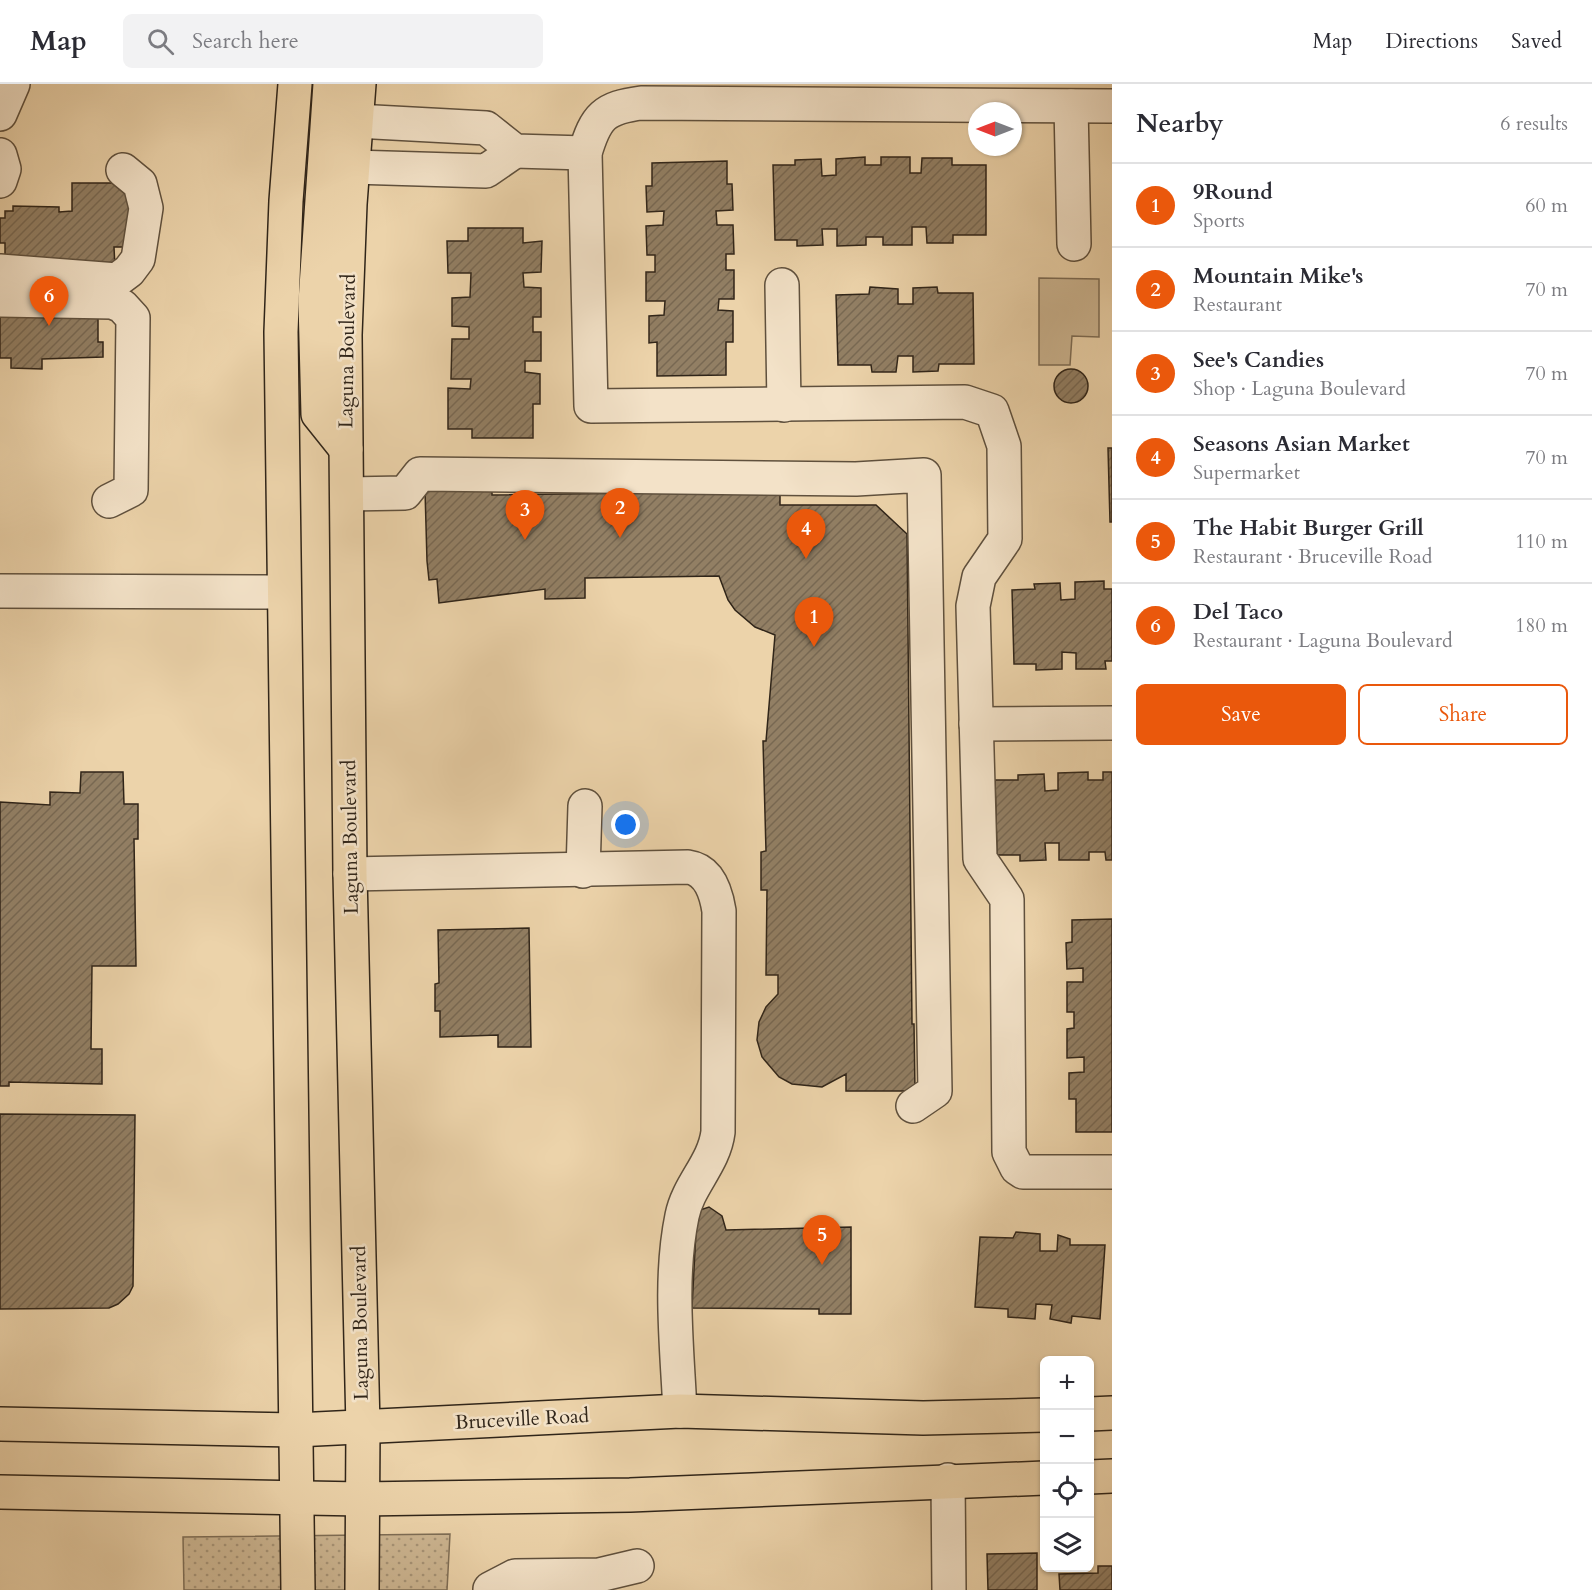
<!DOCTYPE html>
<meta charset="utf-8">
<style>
:root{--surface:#fff;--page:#f2f2f3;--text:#2b2b33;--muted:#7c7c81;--line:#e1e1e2;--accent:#ea580c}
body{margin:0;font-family:Cardo,serif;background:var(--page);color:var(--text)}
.controls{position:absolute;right:18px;bottom:18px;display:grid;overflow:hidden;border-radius:9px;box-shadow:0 2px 4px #0004}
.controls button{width:54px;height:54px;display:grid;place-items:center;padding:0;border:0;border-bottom:2px solid var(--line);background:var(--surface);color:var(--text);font:30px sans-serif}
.compass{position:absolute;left:968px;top:18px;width:54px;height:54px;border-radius:50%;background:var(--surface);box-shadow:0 2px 4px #0004;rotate:270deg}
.you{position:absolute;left:626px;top:741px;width:21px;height:21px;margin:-15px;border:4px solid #fff;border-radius:50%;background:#1a73e8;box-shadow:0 0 0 9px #1a73e833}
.badge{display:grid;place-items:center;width:39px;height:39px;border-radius:50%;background:var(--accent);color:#fff;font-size:20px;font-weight:700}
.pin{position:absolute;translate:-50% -50px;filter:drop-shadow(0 2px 3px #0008)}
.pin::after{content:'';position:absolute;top:32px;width:21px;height:18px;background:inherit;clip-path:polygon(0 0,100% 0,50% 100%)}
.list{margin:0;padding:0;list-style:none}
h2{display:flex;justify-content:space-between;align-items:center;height:78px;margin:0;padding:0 24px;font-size:26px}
h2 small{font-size:20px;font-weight:400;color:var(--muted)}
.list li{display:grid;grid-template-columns:39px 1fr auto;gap:18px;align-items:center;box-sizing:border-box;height:84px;padding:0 24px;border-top:2px solid var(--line)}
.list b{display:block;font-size:22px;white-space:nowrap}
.list p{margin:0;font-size:20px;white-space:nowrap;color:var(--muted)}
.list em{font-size:20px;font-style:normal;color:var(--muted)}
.actions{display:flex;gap:12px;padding:18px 24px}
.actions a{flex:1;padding:14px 0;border:2px solid var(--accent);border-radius:9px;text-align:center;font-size:21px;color:var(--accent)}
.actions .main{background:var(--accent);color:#fff}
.icon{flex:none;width:33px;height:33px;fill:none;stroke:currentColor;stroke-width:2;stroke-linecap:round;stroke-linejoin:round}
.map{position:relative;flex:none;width:1112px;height:1506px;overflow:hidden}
header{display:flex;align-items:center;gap:36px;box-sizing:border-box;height:84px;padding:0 30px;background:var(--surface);border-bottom:2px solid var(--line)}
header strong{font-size:28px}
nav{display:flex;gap:33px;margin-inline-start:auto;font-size:21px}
.search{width:420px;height:54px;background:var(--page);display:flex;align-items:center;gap:15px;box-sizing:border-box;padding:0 21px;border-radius:9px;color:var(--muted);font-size:22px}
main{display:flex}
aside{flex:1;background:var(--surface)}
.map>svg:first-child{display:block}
.grass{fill:url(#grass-dots);stroke:#7e6d55;stroke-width:1.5}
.park{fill:#ccb591;stroke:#7e6d55;stroke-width:1.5}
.building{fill:url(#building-hatch);stroke:#302519;stroke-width:1.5}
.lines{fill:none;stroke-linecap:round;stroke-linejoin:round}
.minor-casing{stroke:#5f503d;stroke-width:36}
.major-casing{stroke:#302519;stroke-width:36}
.minor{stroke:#f3e2c8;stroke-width:33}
.major{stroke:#ecd3aa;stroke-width:33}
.labels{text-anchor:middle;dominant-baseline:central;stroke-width:5;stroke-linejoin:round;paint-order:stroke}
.street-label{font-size:20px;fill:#302519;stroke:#f3e2c8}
</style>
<header>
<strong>Map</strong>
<div class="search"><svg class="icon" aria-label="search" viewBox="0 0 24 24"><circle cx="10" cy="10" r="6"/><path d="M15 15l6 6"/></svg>Search here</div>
<nav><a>Map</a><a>Directions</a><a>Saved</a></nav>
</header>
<main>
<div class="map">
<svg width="1112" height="1506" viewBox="0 0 1112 1506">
<defs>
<pattern id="grass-dots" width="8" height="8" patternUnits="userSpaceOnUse" patternTransform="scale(1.5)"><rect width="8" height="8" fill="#ccb591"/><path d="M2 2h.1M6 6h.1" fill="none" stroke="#a69376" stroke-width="1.8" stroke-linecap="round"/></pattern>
<pattern id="building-hatch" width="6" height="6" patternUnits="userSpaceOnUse" patternTransform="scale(1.5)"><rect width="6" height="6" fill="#927f64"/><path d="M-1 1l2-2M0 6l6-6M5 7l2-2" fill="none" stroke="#786852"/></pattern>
</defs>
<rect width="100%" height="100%" fill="#ecd3aa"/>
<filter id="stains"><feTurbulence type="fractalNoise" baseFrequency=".00333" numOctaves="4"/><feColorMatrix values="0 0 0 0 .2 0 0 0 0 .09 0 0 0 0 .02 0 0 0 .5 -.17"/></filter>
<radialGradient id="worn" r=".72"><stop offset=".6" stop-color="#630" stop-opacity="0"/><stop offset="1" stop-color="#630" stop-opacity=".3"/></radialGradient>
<polygon class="grass" points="450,1450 447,1506 184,1506 183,1453"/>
<polygon class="park" points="1039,194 1099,195 1099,253 1072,252 1070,281 1039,281"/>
<g class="building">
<polygon points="865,73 865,81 881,81 881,73 910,73 910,89 921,89 922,74 952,74 952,81 986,81 986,151 953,151 953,159 927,159 926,143 912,143 912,161 883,161 883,153 866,153 866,161 837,162 837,145 822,145 823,161 797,162 797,156 775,156 773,81 795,81 795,76 821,75 822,92 836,91 836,75"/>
<polygon points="727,77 727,100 732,100 733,126 716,127 717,141 733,141 734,170 726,170 726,186 734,186 734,215 719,215 718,226 733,227 733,258 726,258 726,291 657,292 657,258 649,259 649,232 664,231 665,217 646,217 646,188 655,188 655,171 647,171 646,142 663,141 664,127 647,128 646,102 652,102 652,79"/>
<polygon points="72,99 118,99 129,110 129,163 114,163 115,184 5,183 5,159 0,159 0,134 5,134 5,127 13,127 13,122 59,123 59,128 72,127"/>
<polygon points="468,144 523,144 523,159 542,157 541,188 523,189 524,203 541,204 541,233 533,233 533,248 541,248 541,277 525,277 525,288 540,290 540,320 533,320 533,354 472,354 472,345 448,345 448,304 470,305 471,295 451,295 452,255 469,255 469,243 452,242 452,214 470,213 471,189 448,189 447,157 468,157"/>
<polygon points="870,203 898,205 898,220 913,220 913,204 937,203 938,209 973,209 974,280 939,280 938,287 913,288 913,272 898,272 896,288 872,288 871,281 838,281 836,211 869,210"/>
<polygon points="98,222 98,258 103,258 103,273 42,275 42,285 11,284 11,274 0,274 0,226"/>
<circle cx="1071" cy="302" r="17"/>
<polygon points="1108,364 1112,364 1112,438 1110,438"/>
<polygon points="425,406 492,406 492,411 780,407 780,421 876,421 907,450 912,940 914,940 915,1007 846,1007 846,990 822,1003 792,1000 779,993 762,973 757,956 759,938 766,923 778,910 778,891 766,891 767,806 761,806 761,768 766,767 763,657 766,657 775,551 755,543 735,526 728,516 719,492 585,494 585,514 545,515 545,505 439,519 437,495 429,496 427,477"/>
<polygon points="1104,497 1104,505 1112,505 1112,577 1105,577 1106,585 1076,585 1076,569 1062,568 1062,585 1036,586 1036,580 1014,580 1012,506 1035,505 1034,500 1060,499 1061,516 1075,515 1075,498"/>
<polygon points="81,688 123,688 124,720 138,720 138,755 134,755 136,882 92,882 91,965 102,965 102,1000 9,998 9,1002 0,1002 0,718 50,721 50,708 80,709"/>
<polygon points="1088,688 1088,696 1103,696 1103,688 1112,688 1112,776 1106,776 1105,768 1089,768 1089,776 1059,776 1059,759 1045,759 1046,776 1020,777 1020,771 997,771 995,696 1018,696 1018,691 1044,690 1045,707 1058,706 1058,689"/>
<polygon points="1112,835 1112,1048 1076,1048 1076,1015 1069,1015 1069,989 1084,988 1084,973 1067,974 1067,945 1074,944 1074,928 1067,928 1067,898 1083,898 1083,884 1067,885 1066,859 1072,858 1072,836"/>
<polygon points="529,844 531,963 498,963 498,951 440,953 440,927 435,927 435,900 439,899 438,846"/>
<polygon points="0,1030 135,1031 133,1202 129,1210 118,1220 109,1224 0,1225"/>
<polygon points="709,1123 722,1132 726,1146 851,1143 851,1230 819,1230 819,1225 692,1224 697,1127"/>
<polygon points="1016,1148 1040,1150 1040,1167 1057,1167 1058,1151 1070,1155 1070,1161 1105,1161 1100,1235 1072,1232 1071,1239 1050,1235 1052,1221 1036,1220 1035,1235 1008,1233 1008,1225 975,1223 980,1153 1013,1154"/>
<polygon points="1037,1469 1037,1506 988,1506 987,1470"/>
<polygon points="1098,1482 1112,1482 1112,1506 1060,1506 1059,1490 1098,1489"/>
</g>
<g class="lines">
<defs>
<g id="minor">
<polyline points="1071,22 1074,160"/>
<path d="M1112 22 641 19C604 24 596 32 585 69L591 322 965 318 992 327 1004 362 1005 455 979 493 973 522 980 775 1007 815 1009 1068 1017 1084 1023 1088H1112"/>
<polyline points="0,30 13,0"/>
<polyline points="356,37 486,44 515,67 585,69"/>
<polyline points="0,71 4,85 0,97"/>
<polyline points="353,83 486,87 515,67"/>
<polyline points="0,187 117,196 129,187 138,175 146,124 140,100 123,86"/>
<polyline points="782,201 784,321"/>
<polyline points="0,216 112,218 122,222 133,234 131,406 109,417"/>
<polyline points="347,410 405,409 420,390 856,395 924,391 935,1007 913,1022"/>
<polyline points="0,507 283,508"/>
<polyline points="976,640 1112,639"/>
<polyline points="583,787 585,722"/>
<path d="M350 790 688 783C709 786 716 808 719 827L718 1048C714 1080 688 1101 682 1132 669 1195 677 1263 680 1327"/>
<polyline points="948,1396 949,1506"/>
<polyline points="490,1505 515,1492 599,1491 637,1482"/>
</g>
<g id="major">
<polyline points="295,0 286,117 281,248 298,1506"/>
<polyline points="330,0 315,218 318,330 346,365"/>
<polyline points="359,0 350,120 345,251 350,790 363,1343 362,1506"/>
<polyline points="1090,1330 1112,1329"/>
<polyline points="0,1340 296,1346 680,1327 923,1334 1044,1331"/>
<polyline points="1090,1393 1112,1392"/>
<polyline points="0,1408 361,1415 630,1411 1044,1394"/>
</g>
</defs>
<use href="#minor" class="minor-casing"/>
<use href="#major" class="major-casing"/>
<use href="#minor" class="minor"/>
<use href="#major" class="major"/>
</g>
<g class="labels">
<g class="street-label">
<text transform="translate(347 267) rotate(-89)">Laguna Boulevard</text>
<text transform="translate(350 753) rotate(-91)">Laguna Boulevard</text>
<text transform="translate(360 1239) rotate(-91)">Laguna Boulevard</text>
<text transform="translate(522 1335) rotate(-3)">Bruceville Road</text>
</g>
</g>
<rect width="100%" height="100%" filter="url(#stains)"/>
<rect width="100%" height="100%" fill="url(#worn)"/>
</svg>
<div class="controls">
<button>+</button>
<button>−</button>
<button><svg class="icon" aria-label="locate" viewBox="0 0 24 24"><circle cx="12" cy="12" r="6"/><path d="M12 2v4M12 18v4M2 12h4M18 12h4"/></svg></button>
<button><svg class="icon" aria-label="layers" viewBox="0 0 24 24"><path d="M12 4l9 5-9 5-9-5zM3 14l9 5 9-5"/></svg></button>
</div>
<svg class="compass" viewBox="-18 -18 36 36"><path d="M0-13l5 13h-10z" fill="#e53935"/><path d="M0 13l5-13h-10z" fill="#7c7c81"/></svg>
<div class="you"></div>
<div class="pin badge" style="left:814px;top:563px">1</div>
<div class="pin badge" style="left:620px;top:454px">2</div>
<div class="pin badge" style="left:525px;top:456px">3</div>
<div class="pin badge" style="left:806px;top:475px">4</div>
<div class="pin badge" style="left:822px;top:1181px">5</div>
<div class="pin badge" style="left:49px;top:242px">6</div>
</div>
<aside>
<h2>Nearby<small>6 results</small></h2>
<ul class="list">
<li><span class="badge">1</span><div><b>9Round</b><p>Sports</p></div><em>60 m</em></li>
<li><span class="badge">2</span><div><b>Mountain Mike's</b><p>Restaurant</p></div><em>70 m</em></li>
<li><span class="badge">3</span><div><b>See's Candies</b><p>Shop · Laguna Boulevard</p></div><em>70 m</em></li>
<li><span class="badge">4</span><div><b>Seasons Asian Market</b><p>Supermarket</p></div><em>70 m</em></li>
<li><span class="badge">5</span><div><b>The Habit Burger Grill</b><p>Restaurant · Bruceville Road</p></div><em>110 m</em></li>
<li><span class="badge">6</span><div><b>Del Taco</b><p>Restaurant · Laguna Boulevard</p></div><em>180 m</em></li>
</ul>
<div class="actions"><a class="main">Save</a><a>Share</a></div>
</aside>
</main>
